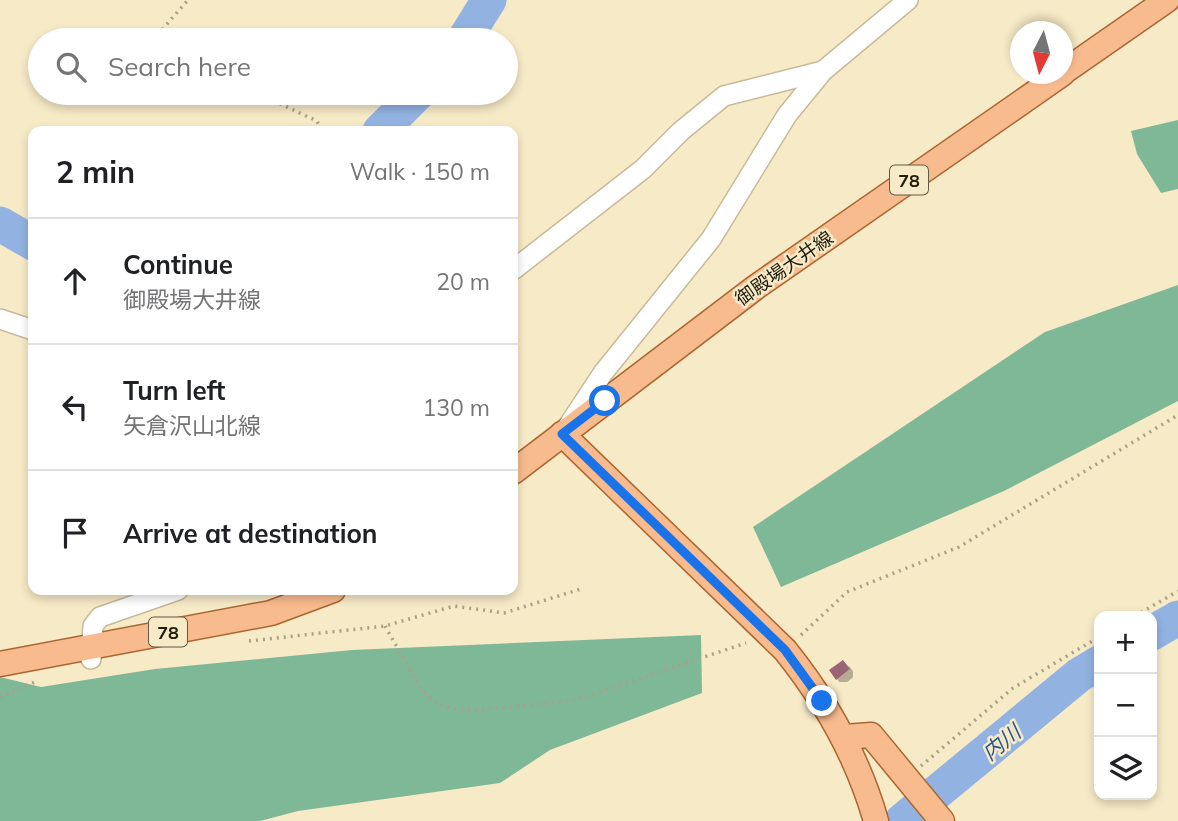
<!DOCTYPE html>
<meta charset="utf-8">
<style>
:root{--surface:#fff;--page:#f2f2f2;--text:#202124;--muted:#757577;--line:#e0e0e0}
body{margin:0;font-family:Mulish,"Noto Sans JP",sans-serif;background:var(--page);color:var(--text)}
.controls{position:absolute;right:21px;bottom:21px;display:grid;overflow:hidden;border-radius:14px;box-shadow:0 4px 10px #0003}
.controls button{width:63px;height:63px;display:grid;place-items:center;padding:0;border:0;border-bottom:2px solid var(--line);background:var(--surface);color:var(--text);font:35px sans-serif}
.compass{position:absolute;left:1010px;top:21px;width:63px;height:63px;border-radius:50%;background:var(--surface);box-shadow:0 4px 10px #0003;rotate:186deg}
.stop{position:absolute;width:21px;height:21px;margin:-16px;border:5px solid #1a73e8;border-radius:50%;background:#fff}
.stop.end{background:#1a73e8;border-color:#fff;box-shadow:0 2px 7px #0008}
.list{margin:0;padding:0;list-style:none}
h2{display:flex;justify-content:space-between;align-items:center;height:91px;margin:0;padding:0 28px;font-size:30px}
h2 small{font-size:23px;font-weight:400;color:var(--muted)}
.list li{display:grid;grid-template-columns:46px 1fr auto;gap:21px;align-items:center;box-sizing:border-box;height:126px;padding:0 28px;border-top:2px solid var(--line)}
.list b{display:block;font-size:26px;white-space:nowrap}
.list p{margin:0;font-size:23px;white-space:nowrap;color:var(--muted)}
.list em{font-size:23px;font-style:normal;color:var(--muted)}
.icon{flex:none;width:38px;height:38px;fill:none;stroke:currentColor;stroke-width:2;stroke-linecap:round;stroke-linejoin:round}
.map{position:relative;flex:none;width:1178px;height:821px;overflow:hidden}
.search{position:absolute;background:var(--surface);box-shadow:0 4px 10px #0003;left:28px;top:28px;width:490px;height:77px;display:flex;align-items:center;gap:18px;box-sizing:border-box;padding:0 24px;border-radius:38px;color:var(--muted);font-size:26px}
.panel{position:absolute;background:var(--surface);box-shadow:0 4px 10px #0003;left:28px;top:126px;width:490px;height:469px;border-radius:14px}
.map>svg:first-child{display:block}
.forest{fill:#7fb897}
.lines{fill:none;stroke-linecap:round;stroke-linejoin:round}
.river{stroke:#92b3e1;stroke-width:35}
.building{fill:#9b6376;filter:url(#shadow)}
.minor-casing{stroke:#c7ba99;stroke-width:22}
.major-casing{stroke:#aa6631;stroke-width:27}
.path{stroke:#aaa085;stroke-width:3.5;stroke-dasharray:2 5;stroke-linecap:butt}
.minor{stroke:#fff;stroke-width:19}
.major{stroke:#f8bb8e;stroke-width:24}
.route{stroke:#1a73e8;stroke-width:9}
.labels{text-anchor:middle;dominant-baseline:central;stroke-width:5;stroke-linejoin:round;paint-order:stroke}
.shield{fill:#f7eac7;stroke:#615a47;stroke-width:2}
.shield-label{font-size:18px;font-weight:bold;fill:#211d10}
.street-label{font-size:19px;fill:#211d10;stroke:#f7eac7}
.water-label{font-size:21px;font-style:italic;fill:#2a558f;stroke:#f7eac7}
</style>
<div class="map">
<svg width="1178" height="821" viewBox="0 0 1178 821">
<defs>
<filter id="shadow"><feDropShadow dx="6" dy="6" stdDeviation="0" flood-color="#0004"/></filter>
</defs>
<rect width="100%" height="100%" fill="#f7eac7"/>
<g class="forest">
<polygon points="1178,120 1178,189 1161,193 1137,154 1131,131"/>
<polygon points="1178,285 1178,401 1004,491 781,587 753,527 1045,332"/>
<polygon points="701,635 702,693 550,750 500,783 298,811 260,821 0,821 0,677 41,687 155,669 352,650"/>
</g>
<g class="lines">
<g class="river">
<polyline points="464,40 489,0"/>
<polyline points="380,131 418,93"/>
<polyline points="0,224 33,243"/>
<polyline points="1152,633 1178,618"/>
<polyline points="902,821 1079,675 1099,663"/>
</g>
</g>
<polygon class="building" points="843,660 850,669 836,680 829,670"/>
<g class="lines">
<defs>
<g id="minor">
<polyline points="513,270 643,169 681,131 724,96 823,71"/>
<polyline points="0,319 33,330"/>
<polyline points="568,426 603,373 711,239 787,115 823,71 908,0"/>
<polyline points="91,659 93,626 100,617 178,590"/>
</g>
<g id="major">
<polyline points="1062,73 1167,0"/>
<path d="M562 434 785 650C826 701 858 758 876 821"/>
<polyline points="513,472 756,287 1062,74"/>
<polyline points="0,664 271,613 333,590"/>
<polyline points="844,737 871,735 942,821"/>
</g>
</defs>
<use href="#minor" class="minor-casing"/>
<use href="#major" class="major-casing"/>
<g class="path">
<polyline points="153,40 188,0"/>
<polyline points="150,93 157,97 259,94 317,121 322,131"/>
<polyline points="1135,616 1178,591"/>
<polyline points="385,626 421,689 436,703 454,709 479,710 576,700 746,643"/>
<polyline points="801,635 847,592 959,547 1178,415"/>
<polyline points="249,641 385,626 454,606 504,613 584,588"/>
<polyline points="0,697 37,681"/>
<polyline points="921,766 1013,688 1099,637"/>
</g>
<use href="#minor" class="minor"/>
<use href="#major" class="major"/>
</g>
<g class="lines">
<polyline class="route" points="605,401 562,434 785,650 822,701"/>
</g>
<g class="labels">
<g class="shield">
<rect x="890" y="165.5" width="38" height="29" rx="5"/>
<rect x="149" y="617.5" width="38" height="29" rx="5"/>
</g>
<g class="shield-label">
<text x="909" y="180">78</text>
<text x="168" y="632">78</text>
</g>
<g class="street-label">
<text transform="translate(784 268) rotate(-35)">御殿場大井線</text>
</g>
<g class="water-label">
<text transform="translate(1001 742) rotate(-39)">内川</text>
</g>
</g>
</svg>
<div class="controls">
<button>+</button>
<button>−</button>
<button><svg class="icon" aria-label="layers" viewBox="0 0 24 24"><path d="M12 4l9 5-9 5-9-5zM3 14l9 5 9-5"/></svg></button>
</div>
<svg class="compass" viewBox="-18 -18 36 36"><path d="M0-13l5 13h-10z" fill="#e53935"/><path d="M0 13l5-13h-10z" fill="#757577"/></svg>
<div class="stop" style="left:605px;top:401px"></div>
<div class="stop end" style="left:822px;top:701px"></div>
<div class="search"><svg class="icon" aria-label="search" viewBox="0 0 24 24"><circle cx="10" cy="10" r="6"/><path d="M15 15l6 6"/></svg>Search here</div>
<section class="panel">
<h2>2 min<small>Walk · 150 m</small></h2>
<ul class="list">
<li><svg class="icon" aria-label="ahead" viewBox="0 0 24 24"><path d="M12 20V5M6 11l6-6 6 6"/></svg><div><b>Continue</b><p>御殿場大井線</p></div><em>20 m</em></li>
<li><svg class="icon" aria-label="left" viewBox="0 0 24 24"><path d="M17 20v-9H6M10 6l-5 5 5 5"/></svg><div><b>Turn left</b><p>矢倉沢山北線</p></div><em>130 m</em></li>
<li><svg class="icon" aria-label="arrive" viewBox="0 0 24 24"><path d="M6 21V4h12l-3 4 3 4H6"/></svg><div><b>Arrive at destination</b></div></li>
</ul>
</section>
</div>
